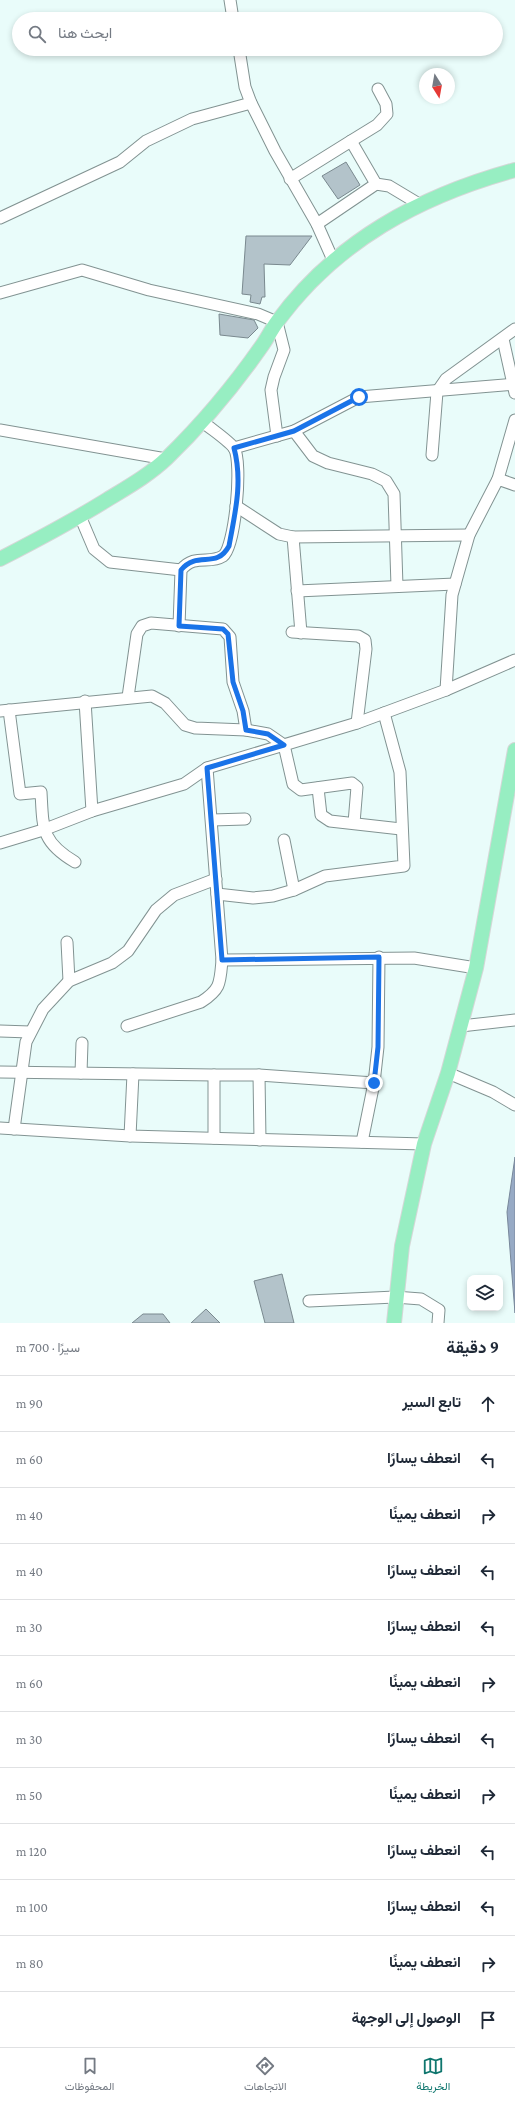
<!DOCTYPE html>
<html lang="ar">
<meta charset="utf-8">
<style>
:root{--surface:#fff;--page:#f6f6f7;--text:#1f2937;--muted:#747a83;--line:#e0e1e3;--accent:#0f766e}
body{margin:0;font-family:"Crimson Pro",Vazirmatn,serif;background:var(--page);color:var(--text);direction:rtl}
.controls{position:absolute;right:12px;bottom:12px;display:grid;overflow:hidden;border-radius:8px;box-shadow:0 2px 6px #0003}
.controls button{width:36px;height:36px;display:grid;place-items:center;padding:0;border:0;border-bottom:1px solid var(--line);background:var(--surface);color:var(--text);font:20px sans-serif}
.compass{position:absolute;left:419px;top:68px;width:36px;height:36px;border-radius:50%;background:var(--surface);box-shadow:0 2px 6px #0003;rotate:169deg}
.stop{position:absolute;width:12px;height:12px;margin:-9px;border:3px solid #1a73e8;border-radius:50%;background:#fff}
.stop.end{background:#1a73e8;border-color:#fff;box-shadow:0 1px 4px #0008}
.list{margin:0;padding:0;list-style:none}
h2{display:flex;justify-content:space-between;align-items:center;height:52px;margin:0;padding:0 16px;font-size:17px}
h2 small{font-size:13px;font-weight:400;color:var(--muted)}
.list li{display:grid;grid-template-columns:26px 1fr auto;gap:12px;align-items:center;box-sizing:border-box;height:56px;padding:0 16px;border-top:1px solid var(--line)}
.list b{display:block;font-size:15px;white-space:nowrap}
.list em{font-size:13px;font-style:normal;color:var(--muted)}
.icon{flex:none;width:22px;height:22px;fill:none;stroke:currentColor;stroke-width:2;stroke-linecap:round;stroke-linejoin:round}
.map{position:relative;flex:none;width:515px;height:1323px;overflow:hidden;direction:ltr}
.search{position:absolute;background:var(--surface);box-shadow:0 2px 6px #0003;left:12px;right:12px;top:12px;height:44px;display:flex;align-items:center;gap:10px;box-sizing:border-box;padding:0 14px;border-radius:22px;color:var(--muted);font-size:15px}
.sheet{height:724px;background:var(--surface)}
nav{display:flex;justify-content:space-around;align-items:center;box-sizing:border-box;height:56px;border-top:1px solid var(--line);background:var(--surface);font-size:11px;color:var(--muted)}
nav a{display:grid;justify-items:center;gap:2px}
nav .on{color:var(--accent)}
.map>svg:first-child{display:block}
.water{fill:#97aac5;stroke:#78879a}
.building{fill:#b3c3ca;stroke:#7a898f}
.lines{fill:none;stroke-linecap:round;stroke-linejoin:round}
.minor-casing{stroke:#829392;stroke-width:13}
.major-casing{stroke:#d5d7d7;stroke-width:16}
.minor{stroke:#fff;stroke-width:11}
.major{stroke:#97eec2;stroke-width:14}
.route{stroke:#1a73e8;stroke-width:5}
</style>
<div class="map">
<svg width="515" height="1323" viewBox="0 0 515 1323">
<rect width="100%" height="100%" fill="#e9fcfa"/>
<polygon class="water" points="515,1157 515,1313 507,1212"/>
<g class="building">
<polygon points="346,162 360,185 338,199 322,176"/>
<polygon points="246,236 312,236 290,265 264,264 265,297 262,297 260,304 250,302 251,295 242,294"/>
<polygon points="219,314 254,320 258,328 248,338 220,335"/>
<polygon points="282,1274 294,1323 265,1323 254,1281"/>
<polygon points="206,1309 220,1323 191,1323"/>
<polygon points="143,1314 163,1314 170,1323 132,1323"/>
</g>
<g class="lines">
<defs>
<g id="minor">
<polyline points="230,0 233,19"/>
<polyline points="239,49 245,87 251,103 275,151 317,224 333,260"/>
<polyline points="351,141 377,125 387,114 386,104 378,89"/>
<polyline points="290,179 351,141 376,184 389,186 419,204"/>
<polyline points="0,218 120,162 146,141 192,119 251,103"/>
<polyline points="317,224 376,184"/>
<polyline points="0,293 82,270 149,290 258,314 277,322 284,350 274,377 271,390 277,436"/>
<polyline points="503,339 515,393"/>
<polyline points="0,430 166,459"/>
<polyline points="294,431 359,397 515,384"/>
<polyline points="234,448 294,431 313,456 328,463 372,474 386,481 394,494 397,586"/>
<polyline points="432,455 437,392 446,379 515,329"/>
<polyline points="498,479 515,420"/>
<polyline points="236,506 279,534 293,537 469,535"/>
<polyline points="80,516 94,549 110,562 181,570"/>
<polyline points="293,537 301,633"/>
<polyline points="297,591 455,584"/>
<path d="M179 626 181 570C195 553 209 565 223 556 235 547 243 462 234 448 228 440 211 429 203 422"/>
<polyline points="292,632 358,636 365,640 366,649 357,723"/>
<polyline points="446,690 452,595 469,535 498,479 515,485"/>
<polyline points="128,697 137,634 142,626 151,623 223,629 230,637 233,682 243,711 246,730"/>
<polyline points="85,701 92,811"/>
<path d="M9 710 20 794 41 792C43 828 41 842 75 862"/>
<polyline points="0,711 152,696 165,703 185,725 195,728 246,730 268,734 284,745 293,784 301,790 352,783 357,787 354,823"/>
<polyline points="318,788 321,815 330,821 401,829"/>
<polyline points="212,820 245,819"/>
<polyline points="284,840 294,890"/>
<polyline points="0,843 43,830 92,811 184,784 207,768 357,723 446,690 515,660"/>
<polyline points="217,894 253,898 273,896 294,890 325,876 404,866 400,772 384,713"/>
<polyline points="67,942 69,981"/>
<polyline points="222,960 414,958 476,968"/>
<path d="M127 1026 201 1002C221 989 220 983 222 960L207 768"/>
<polyline points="461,1026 515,1020"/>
<polyline points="0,1031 30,1032"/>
<polyline points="0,1072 214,1075"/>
<polyline points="81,1073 82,1043"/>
<polyline points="448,1073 493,1092 515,1105"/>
<polyline points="0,1128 130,1136 424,1144"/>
<polyline points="14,1129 26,1042 43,1009 69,981 112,963 128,951 156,910 174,895 216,879"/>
<polyline points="130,1136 133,1074"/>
<polyline points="214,1138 214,1075 259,1075"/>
<polyline points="260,1140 259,1075 374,1083"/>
<polyline points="362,1142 374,1083 378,1047 379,957"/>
<polyline points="309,1301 395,1297 421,1299 439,1310 438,1323"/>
</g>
<g id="major">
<path d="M0 559C35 541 71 522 105 501 126 488 148 476 167 458 202 424 233 387 261 347 267 339 271 330 277 322 336 241 420 196 515 170"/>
<polyline points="394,1323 402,1246 424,1144 448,1073 476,968 515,750"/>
</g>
</defs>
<use href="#minor" class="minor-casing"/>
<use href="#major" class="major-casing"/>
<use href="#minor" class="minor"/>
<use href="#major" class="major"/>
</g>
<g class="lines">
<path class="route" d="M359 397 294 431 234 448C243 482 235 513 229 546 216 570 198 550 181 570L179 626 223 629 228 634 233 682 243 711 246 730 268 734 284 745 207 768 222 960 379 957 378 1047 374 1083"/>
</g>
</svg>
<div class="controls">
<button><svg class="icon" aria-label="layers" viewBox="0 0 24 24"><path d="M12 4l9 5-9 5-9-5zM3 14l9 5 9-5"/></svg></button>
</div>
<svg class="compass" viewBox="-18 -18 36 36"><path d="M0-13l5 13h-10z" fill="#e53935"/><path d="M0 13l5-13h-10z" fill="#747a83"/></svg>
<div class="stop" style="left:359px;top:397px"></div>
<div class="stop end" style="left:374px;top:1083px"></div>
<div class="search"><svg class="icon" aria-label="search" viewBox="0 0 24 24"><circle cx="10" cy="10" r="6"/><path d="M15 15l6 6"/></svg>ابحث هنا</div>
</div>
<section class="sheet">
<h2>9 دقيقة<small>سيرًا · 700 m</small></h2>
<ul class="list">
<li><svg class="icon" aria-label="ahead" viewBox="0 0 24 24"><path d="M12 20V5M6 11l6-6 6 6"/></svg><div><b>تابع السير</b></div><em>90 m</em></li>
<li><svg class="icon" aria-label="left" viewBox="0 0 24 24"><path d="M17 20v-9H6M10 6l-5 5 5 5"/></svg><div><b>انعطف يسارًا</b></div><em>60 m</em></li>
<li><svg class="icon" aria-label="right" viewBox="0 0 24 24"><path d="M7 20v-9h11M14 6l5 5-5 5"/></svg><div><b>انعطف يمينًا</b></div><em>40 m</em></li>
<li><svg class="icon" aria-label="left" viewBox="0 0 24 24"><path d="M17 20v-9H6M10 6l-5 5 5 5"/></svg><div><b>انعطف يسارًا</b></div><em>40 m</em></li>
<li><svg class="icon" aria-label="left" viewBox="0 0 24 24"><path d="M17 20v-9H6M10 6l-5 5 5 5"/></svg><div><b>انعطف يسارًا</b></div><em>30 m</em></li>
<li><svg class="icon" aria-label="right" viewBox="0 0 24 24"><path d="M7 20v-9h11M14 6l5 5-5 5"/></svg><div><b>انعطف يمينًا</b></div><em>60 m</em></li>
<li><svg class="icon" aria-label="left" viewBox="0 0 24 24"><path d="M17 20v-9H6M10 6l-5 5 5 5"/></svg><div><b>انعطف يسارًا</b></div><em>30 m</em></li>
<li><svg class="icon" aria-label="right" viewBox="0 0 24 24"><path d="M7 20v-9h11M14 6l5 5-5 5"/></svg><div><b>انعطف يمينًا</b></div><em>50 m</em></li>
<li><svg class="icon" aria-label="left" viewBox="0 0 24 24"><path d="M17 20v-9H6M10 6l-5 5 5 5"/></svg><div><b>انعطف يسارًا</b></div><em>120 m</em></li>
<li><svg class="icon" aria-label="left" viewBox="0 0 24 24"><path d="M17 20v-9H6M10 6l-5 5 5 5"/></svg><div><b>انعطف يسارًا</b></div><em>100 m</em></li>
<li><svg class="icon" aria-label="right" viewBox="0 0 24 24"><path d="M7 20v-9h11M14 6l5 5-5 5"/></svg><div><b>انعطف يمينًا</b></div><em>80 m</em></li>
<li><svg class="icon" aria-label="arrive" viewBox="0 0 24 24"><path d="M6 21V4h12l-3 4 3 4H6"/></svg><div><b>الوصول إلى الوجهة</b></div></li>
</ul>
</section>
<nav>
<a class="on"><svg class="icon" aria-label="map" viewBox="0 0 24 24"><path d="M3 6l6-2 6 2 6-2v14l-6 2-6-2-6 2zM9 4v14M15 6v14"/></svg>الخريطة</a>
<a><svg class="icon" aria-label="directions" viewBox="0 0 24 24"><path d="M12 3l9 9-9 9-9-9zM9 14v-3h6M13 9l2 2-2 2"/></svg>الاتجاهات</a>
<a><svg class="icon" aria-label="saved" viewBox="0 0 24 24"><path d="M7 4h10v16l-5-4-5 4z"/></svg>المحفوظات</a>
</nav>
